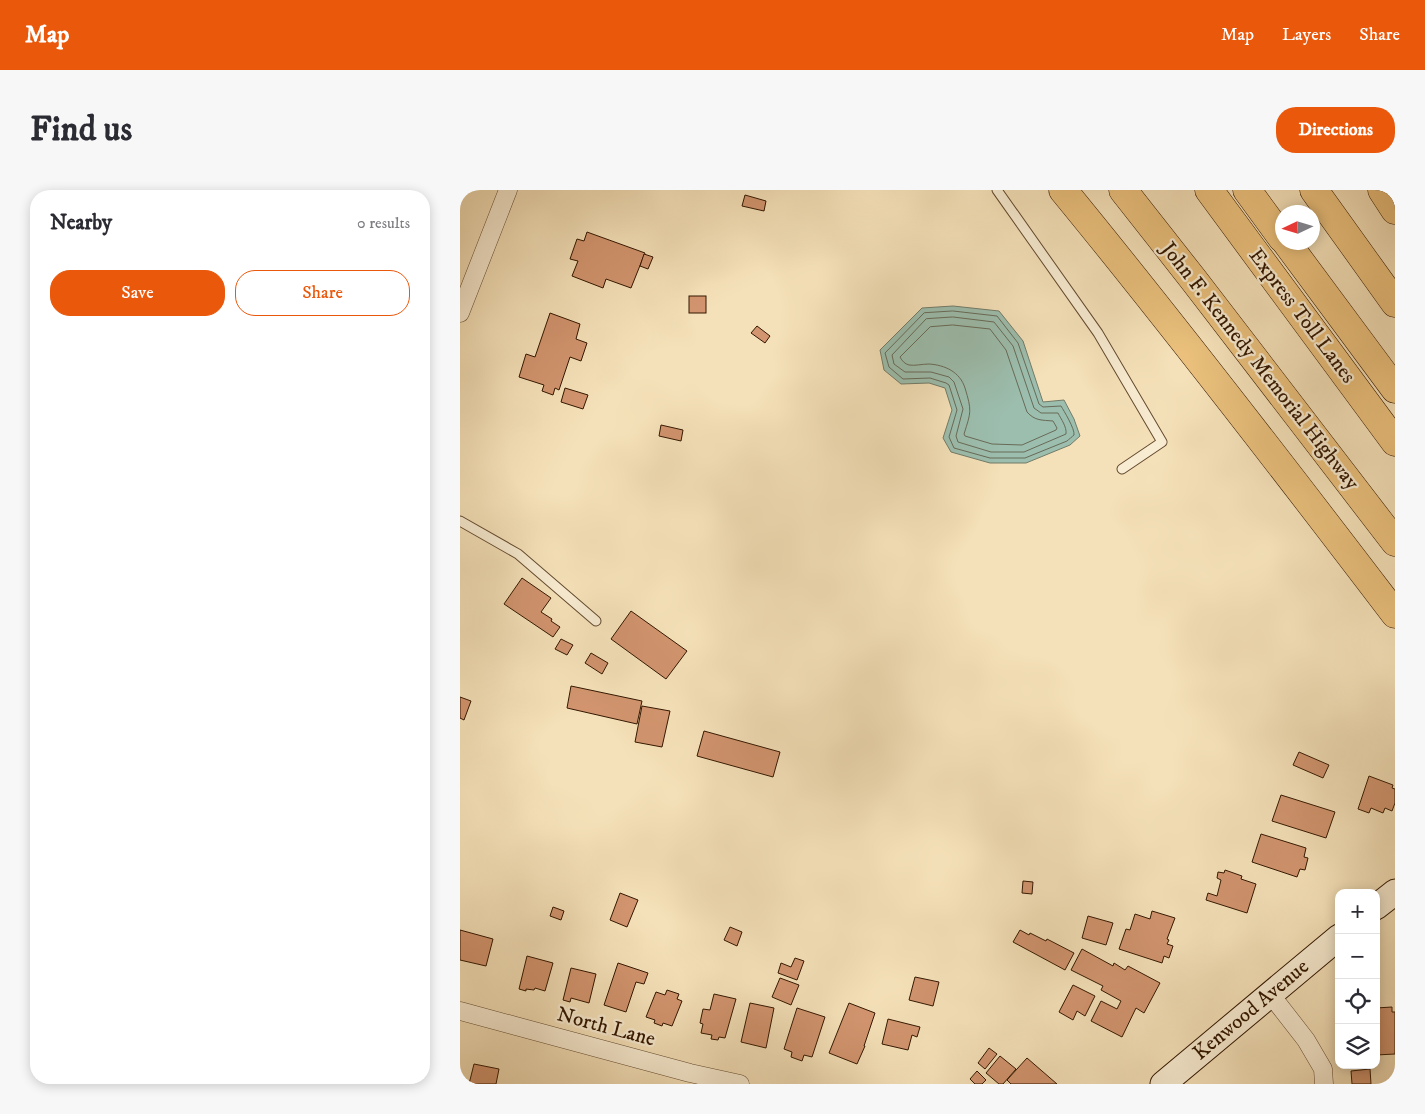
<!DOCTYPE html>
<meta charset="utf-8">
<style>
:root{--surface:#fff;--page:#f7f7f7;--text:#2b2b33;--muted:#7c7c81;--line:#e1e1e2;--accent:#ea580c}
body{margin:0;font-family:"IM FELL DW Pica",serif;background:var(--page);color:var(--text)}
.controls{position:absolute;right:15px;bottom:15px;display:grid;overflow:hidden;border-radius:10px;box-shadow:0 2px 12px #0003}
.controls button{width:45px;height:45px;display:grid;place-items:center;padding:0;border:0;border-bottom:1px solid var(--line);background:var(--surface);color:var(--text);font:25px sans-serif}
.compass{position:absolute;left:815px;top:15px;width:45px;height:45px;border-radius:50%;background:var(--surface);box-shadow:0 2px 12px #0003;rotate:266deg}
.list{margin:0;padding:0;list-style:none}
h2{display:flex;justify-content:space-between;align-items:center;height:65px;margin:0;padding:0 20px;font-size:21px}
h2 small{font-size:16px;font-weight:400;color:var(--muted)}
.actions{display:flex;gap:10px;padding:15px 20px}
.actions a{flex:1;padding:11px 0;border:1px solid var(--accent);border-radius:20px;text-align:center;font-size:18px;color:var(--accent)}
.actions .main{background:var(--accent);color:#fff}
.icon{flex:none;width:28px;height:28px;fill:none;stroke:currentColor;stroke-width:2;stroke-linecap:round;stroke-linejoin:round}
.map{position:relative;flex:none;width:935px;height:894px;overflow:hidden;border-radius:20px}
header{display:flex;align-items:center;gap:30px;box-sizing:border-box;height:70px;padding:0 25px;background:var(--accent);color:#fff}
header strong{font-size:24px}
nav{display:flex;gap:28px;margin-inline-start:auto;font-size:18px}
.intro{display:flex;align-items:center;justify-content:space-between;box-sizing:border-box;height:120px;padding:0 30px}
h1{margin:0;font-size:35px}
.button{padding:12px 22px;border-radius:20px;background:var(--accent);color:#fff;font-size:18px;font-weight:700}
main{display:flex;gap:30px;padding:0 30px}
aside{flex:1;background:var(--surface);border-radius:20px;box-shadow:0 2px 12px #0003}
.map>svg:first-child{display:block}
.water{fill:#9cbeae;stroke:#727b68}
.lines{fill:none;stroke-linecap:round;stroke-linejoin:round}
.shore{stroke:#686a57;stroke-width:1}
.building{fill:#d2956f;stroke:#331700}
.lane-casing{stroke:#644a2e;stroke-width:11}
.street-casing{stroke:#644a2e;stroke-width:19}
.secondary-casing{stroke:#331700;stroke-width:27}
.highway-casing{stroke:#331700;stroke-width:29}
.lane{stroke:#f8ecd2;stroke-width:9}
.street{stroke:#f8ecd2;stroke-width:18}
.secondary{stroke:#f8ecd2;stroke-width:25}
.highway{stroke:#eac07c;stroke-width:28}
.labels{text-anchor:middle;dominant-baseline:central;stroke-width:4.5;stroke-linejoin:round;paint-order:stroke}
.street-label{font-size:21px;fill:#331700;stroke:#f8ecd2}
</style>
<header>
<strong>Map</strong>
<nav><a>Map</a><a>Layers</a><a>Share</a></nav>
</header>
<div class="intro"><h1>Find us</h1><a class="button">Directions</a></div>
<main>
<aside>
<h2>Nearby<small>0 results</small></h2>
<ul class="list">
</ul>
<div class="actions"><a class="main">Save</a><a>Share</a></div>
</aside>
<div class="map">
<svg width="935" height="894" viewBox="0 0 935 894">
<rect width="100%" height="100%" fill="#f5e1b9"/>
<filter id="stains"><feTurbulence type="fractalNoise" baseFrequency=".004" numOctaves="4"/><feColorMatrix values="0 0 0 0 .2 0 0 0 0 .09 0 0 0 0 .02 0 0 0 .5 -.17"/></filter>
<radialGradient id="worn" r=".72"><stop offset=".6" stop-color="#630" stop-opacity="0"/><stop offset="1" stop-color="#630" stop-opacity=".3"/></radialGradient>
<polygon class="water" points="493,116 539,121 563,151 583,212 604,210 614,229 620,246 610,255 566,273 530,273 491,262 483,248 492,220 485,198 469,193 441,194 424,180 420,160 462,118"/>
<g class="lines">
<g class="shore">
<path d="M493 121 537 126 558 153 579 214 583 217 601 216C604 221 615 239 614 245 613 246 608 250 607 251L565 268H530L494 258 489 247 497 220 489 195 486 193 470 188 443 189 429 177 425 163 464 123Z"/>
<path d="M493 127 534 132 553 156 574 218 581 223H598C601 229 607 237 606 244L564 262H531L498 252 496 246 503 219 494 192 489 187 471 182H445L434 174 432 165 466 129Z"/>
<path d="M493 135 530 139 546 160 567 222C575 231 582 230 593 231L597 238 596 240 562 255 532 254 505 246 504 244C511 222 512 221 505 198 500 182 485 175 469 174 462 174 455 176 449 175 445 174 442 171 440 167L470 137Z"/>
</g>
</g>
<g class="building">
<polygon points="285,5 306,11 304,21 282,16"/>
<polygon points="127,42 185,63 171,98 146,89 143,98 112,86 118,71 110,69 117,49 124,51"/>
<polygon points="184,64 193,67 188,79 180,76"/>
<rect x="229" y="106" width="17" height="17"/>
<polygon points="90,123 120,134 116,149 127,153 121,171 110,167 99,200 95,198 93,205 82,201 84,195 59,187 66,164 75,167"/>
<polygon points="297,136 310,146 305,153 291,143"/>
<polygon points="105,198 128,205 123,219 101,212"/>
<polygon points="201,235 223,240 221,251 199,246"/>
<polygon points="62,388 91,408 81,422 92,429 91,431 100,437 93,447 44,414"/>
<polygon points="171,421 227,461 206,489 151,449"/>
<polygon points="101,449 113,455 107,465 95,459"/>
<polygon points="131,463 148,473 142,484 125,473"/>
<polygon points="111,496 182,511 177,534 107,518"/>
<polygon points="0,507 11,511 4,530 0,528"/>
<polygon points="182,516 210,521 202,557 175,552"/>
<polygon points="244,541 320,562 313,587 237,566"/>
<polygon points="839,562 869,575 863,588 833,575"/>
<polygon points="909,586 933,595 932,598 935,599 935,613 932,621 925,618 923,623 911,618 909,623 898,619"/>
<polygon points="821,605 875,622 866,648 812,631"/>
<polygon points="801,644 846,658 844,667 848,668 845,680 840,679 837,687 792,672"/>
<polygon points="765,680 782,686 781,689 796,694 787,723 746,710 748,703 757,706 761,690 757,688 758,682 764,683"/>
<polygon points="563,691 573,692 572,704 562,703"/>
<polygon points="160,703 178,710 167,737 150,730"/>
<polygon points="93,717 104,721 101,730 90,726"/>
<polygon points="692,721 715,728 707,749 709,750 707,754 713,756 709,768 704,766 702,773 659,759 666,739 670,740 675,724 690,729"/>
<polygon points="628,726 653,733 646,755 622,748"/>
<polygon points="270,737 282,742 277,756 264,750"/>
<polygon points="0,740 33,749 26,776 0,770"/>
<polygon points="560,740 569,745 570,743 586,751 587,749 614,763 605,780 553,752"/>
<polygon points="622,759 653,776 654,773 665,780 668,776 700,793 684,823 676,818 662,847 631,831 641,811 657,819 661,811 641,800 643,796 611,780"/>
<polygon points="67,766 93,773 85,801 75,798 74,800 66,799 66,801 59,799"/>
<polygon points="335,768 344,771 337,790 318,783 321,773 331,777"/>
<polygon points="158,773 188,783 184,794 176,792 166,822 144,815"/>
<polygon points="111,778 136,784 129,813 111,808 110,812 103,810"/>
<polygon points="455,787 479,792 473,816 449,810"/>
<polygon points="320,788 339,795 331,815 312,807"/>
<polygon points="613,795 635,806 625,826 617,821 613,830 599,822"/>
<polygon points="207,800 219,804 217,809 222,811 212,836 203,833 202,836 194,833 195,830 186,827 196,802 205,805"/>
<polygon points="254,804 276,809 265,848 259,847 258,850 251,849 252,845 241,843 243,834 240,833 243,819 250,820"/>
<polygon points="290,813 314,818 306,858 281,852"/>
<polygon points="389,813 415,823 404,856 405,856 397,874 369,863"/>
<polygon points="932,817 932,822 935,822 935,864 916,865 916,818"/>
<polygon points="337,818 365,827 352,867 344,865 342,871 331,867 332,862 324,859"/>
<polygon points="428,829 460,837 457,847 452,845 448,860 422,854"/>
<polygon points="529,858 537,864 525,879 518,873"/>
<polygon points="540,866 556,879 543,894 539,894 526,883"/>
<polygon points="567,868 597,894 551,894 547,890"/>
<polygon points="14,874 39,879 36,894 9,894"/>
<polygon points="910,879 911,894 892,894 891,881"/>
<polygon points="517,881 526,890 522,894 515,894 510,889"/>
</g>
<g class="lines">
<defs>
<g id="lane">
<polyline points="537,0 638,143 702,252 662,279"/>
<polyline points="0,331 58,364 136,431"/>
</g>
<g id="street">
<polyline points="0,123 48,0"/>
<polyline points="811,805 846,850 863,879 864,894"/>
<polyline points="0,821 230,883 280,894"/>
</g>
<g id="secondary">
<polyline points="916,717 935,702"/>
<polyline points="703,894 879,747"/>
</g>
<g id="highway">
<path d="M603 0C717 139 826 281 935 424"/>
<polyline points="663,0 733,89 935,352"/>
<polyline points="749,0 935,252"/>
<polyline points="787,0 822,48"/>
<polyline points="854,0 935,113"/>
<polyline points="922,0 935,20"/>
<polyline points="826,52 935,199"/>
</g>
</defs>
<use href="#lane" class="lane-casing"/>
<use href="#street" class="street-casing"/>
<use href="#secondary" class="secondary-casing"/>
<use href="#highway" class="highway-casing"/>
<use href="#lane" class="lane"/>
<use href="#street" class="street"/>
<use href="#secondary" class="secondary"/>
<use href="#highway" class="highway"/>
</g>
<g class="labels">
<g class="street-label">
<text transform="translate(842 126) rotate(53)">Express Toll Lanes</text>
<text transform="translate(800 176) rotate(52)">John F. Kennedy Memorial Highway</text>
<text transform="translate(791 820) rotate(-40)">Kenwood Avenue</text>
<text transform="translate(146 837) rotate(15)">North Lane</text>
</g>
</g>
<rect width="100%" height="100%" filter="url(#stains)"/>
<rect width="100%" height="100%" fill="url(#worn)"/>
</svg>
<div class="controls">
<button>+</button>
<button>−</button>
<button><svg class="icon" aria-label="locate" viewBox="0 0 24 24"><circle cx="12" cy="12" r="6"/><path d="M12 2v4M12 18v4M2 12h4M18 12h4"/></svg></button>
<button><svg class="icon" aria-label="layers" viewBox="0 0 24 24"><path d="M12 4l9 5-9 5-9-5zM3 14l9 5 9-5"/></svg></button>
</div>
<svg class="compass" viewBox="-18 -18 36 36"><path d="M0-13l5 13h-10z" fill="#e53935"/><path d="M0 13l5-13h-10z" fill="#7c7c81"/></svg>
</div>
</main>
